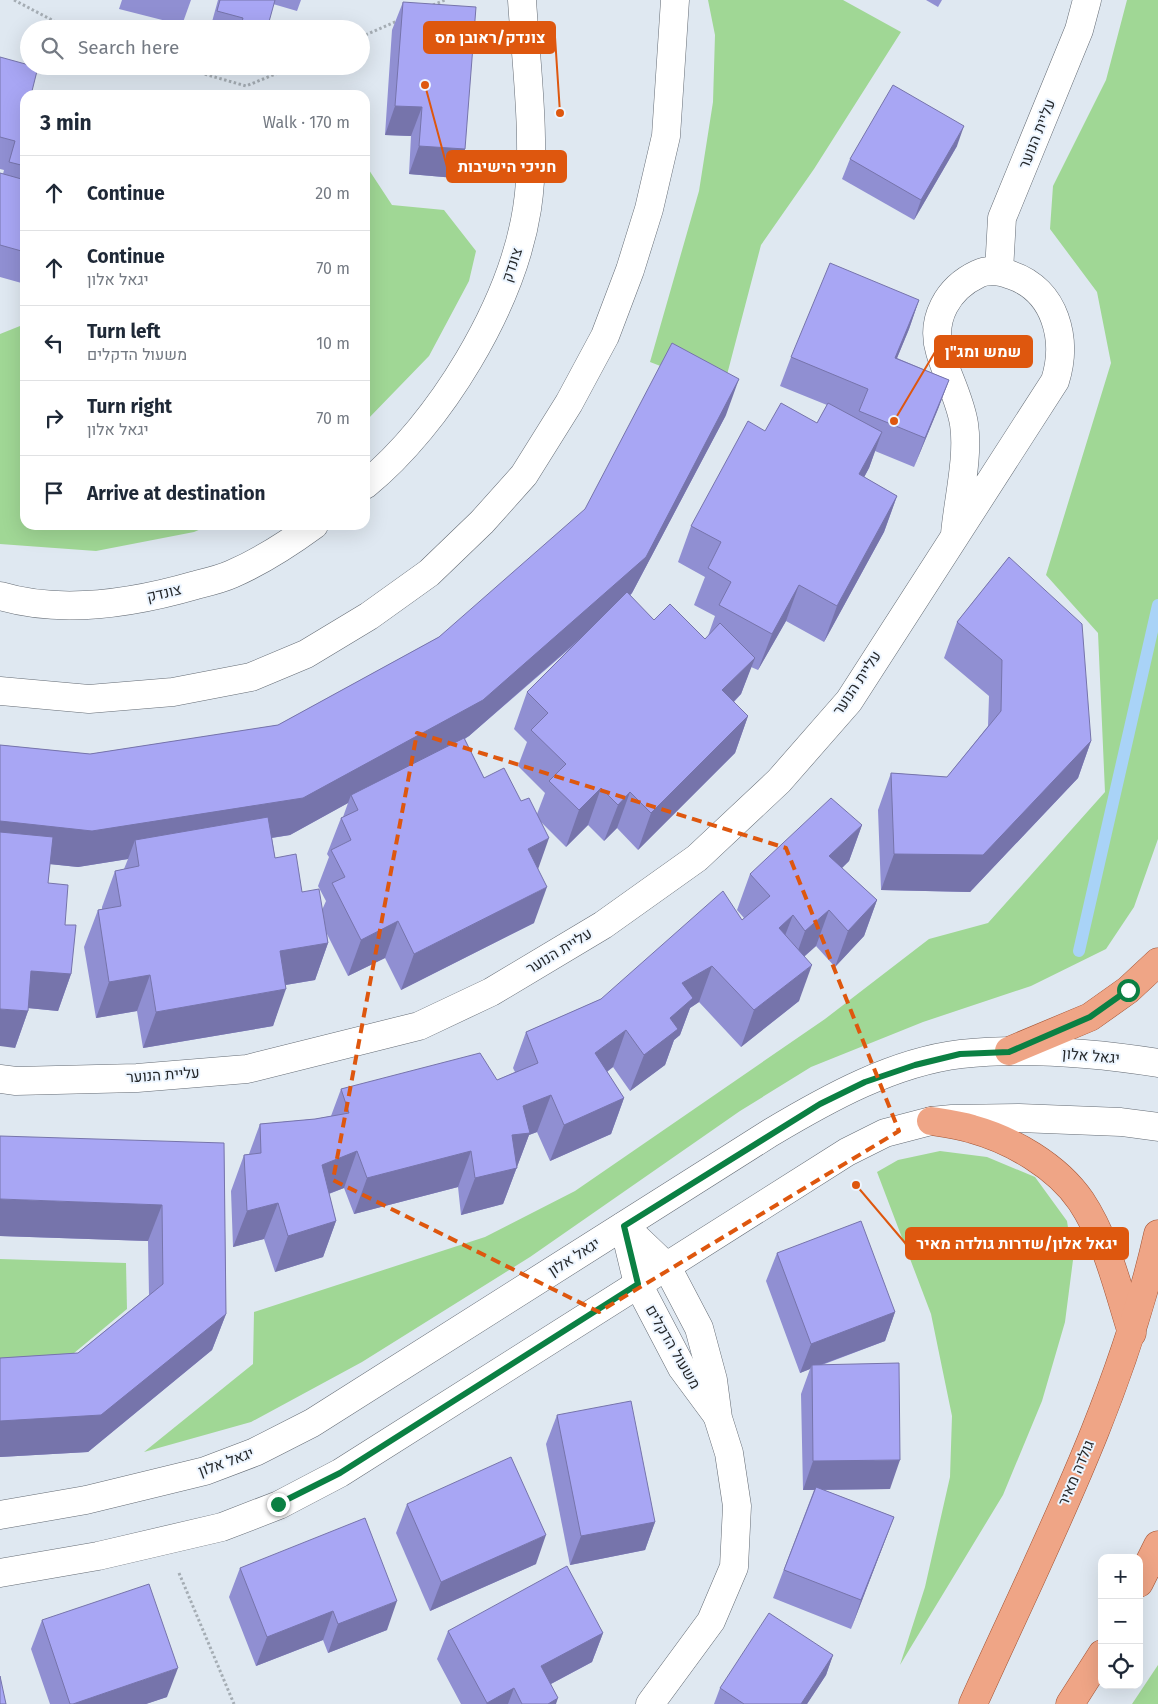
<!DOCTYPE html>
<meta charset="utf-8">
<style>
:root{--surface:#fff;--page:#f2f2f3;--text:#1f2937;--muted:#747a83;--line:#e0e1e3}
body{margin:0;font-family:"Fira Sans",Heebo,sans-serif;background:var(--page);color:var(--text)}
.controls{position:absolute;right:15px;bottom:15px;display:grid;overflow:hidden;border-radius:10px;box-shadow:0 5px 20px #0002}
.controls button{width:45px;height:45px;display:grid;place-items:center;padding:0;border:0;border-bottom:1px solid var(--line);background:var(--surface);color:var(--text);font:25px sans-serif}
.stop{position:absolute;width:15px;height:15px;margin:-11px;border:4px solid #0b8043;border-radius:50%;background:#fff}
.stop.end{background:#0b8043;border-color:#fff;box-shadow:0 1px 5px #0008}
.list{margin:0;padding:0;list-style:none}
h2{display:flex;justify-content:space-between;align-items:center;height:65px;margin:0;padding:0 20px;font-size:21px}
h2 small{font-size:16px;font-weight:400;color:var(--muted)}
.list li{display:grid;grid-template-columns:32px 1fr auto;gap:15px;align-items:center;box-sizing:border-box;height:75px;padding:0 20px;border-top:1px solid var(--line)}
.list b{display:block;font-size:19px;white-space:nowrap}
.list p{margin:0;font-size:16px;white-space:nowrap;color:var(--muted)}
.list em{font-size:16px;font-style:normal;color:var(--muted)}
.icon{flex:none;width:28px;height:28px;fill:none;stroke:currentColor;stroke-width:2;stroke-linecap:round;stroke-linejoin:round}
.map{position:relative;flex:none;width:1158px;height:1704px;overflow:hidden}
.search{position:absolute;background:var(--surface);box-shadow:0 5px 20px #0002;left:20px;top:20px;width:350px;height:55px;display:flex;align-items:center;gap:12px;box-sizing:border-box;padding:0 18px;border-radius:28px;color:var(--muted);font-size:19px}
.panel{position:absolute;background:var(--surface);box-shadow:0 5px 20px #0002;left:20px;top:90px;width:350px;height:440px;border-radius:15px}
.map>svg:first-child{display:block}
.green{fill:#a0d795}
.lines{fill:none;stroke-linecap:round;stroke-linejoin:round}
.stream{stroke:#a9d3f7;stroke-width:12}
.minor-casing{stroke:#646b74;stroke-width:29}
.tertiary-casing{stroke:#646b74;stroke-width:29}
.primary-casing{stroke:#a25232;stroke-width:29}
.path{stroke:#a5adb4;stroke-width:3;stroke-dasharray:2.5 2.5;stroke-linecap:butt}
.minor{stroke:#fff;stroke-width:28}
.tertiary{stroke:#fff;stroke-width:28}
.primary{stroke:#efa586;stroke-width:28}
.wall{fill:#908fd2;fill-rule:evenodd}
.shaded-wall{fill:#7674ab}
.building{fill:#a8a6f4;stroke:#7674ab}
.route{stroke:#0b8043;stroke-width:6}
.marked{fill:none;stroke:#de570e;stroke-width:4;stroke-dasharray:10 6;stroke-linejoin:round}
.labels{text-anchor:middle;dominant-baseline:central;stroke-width:4;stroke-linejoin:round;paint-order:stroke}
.street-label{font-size:15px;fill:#25282b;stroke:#ecf5ff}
.leader{fill:none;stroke:#de570e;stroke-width:2}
.callout-dot{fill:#de570e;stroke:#ecf5ff;stroke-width:2}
.callout{fill:#de570e;stroke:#de570e;stroke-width:2}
.callout-label{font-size:16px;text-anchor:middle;font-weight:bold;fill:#fff}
</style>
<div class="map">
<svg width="1158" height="1704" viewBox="0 0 1158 1704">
<rect width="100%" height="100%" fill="#dfe8f1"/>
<g class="green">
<polygon points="708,0 843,0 901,32 814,169 761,245 723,390 650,362 699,191 713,102 715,35"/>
<polygon points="1127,0 1158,0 1158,839 1134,907 1106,949 1031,986 923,1022 811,1067 740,1111 530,1257 362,1362 251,1422 144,1452 253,1364 254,1312 485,1237 575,1191 825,1019 929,939 988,923 1105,792 1098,633 1046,575 1111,363 1097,292 1050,229 1053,186 1106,80"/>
<polygon points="365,156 369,170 392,205 444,210 476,251 469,281 429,356 365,422"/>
<polygon points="25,324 25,525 210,525 194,532 96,551 0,544 0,334"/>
<polygon points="940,1151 987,1157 1035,1177 1067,1221 1073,1260 1065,1322 1042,1401 1003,1495 900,1665 925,1587 950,1477 952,1416 931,1314 877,1172 898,1160"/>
<polygon points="0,1259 126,1263 127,1309 56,1368 0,1371"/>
<polygon points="1158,1665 1158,1704 1132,1704"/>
</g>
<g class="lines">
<polyline class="stream" points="1079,951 1158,605"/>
<defs>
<g id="minor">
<polyline points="999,271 1002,218 1079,30 1087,0"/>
<polyline points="0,691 89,699 173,692 251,677 306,654 369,616 429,573 482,522 524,475 569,403 605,336 630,270 649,209 666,136 675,0"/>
<path d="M0 1079 16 1081 137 1078 247 1069 419 1026 491 992 603 925 697 858 779 781 849 701 1055 381C1068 340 1056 290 1011 275 1000 271 988 269 978 274 948 288 930 319 940 352 947 376 960 399 964 424 969 457 958 500 955 534"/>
<polyline points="624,1226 667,1267 699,1328 713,1380 718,1418 729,1453 737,1506 734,1567 711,1621 650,1704"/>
<polyline points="624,1226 638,1284 682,1368 716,1414"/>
</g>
<g id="tertiary">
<path d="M365 485C440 424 512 305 527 209 537 146 526 64 522 0"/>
<path d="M0 596C63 615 134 603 196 585 208 582 221 579 232 574 262 561 288 544 314 525"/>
<path d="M0 1515 86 1500 205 1471 255 1452 312 1423 770 1133C827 1099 893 1062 961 1054 1026 1047 1094 1053 1158 1063"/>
<polyline points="0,1573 98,1556 222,1527 279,1505 340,1473 847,1152 885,1133 931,1121 952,1119 1019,1118 1121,1122 1158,1127"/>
</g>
<g id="primary">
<polyline points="1009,1051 1090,1017 1128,990 1158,962"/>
<path d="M931 1121C944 1123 959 1125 972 1129 1012 1140 1057 1166 1081 1201 1107 1240 1118 1289 1132 1333"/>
<polyline points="1139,1583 1158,1545"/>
<path d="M973 1704C1042 1551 1121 1399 1158 1234"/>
<polyline points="1070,1704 1102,1654"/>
</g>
</defs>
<use href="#minor" class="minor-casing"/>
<use href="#tertiary" class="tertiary-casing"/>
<use href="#primary" class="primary-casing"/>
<g class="path">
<polyline points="14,0 69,29"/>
<polyline points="433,5 445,0"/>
<polyline points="361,37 397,21"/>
<polyline points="176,66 246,86 295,66"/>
<polyline points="179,1573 234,1704"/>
</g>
<use href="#minor" class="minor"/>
<use href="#tertiary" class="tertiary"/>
<use href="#primary" class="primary"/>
</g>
<g class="wall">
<polygon points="122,0 191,0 182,25 119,9"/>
<polygon points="218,0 301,0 297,11 273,4 267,29 210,29"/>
<polygon points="926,0 942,0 938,7"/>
<polygon points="403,2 465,149 455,178 409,174 411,136 385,135 392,30"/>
<polygon points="0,57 25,95 25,284 0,277 0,173 3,174 4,170 0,169"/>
<polygon points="245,66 254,66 253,68"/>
<polygon points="957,146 914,220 842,179 850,159"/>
<path d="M919 300 909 329 897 358 949 380 938 409 914 467 875 451 869 468 864 477 897 496 884 532 824 642 786 621 758 670 751 667 741 694 734 702 748 716 735 753 638 850 617 828 604 841 588 825 566 847 541 822 534 923 401 990 385 958 348 976 327 934 328 943 315 980 286 985 273 1026 143 1048 137 1011 96 1018 84 947 98 910 102 909V907L115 871 124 869 128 859 78 867 50 864 48 883 65 925 71 974 58 1011 28 1008V1011L15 1048 0 745 90 754 278 725 439 637 726 415 632 593 630 596 654 620 705 639 708 636 715 616 694 605 705 577 678 562 691 526 765 431 817 423 827 405 780 386 791 357ZM581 639 527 692 514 729 527 742 518 766 545 793 537 814 521 801 484 778 465 739 469 736ZM348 803 343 817 341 818 327 854 329 857 318 886 326 901 322 910 302 892 275 858 272 838 290 835Z"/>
<polygon points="1009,557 1091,741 1078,778 970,892 881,890 878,810 891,773 947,777 988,726 989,696 944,658 957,622"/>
<polygon points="862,825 849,861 842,868 877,900 864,936 835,967 816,946 805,956 799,1001 741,1047 699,1002 690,1008 680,1035 674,1040 665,1065 630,1091 613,1067 607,1072 624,1098 611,1134 550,1161 537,1132 529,1135 503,1204 461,1215 458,1187 354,1214 344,1188 329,1194 336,1221 323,1257 275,1272 264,1239 233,1247 231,1191 244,1155 249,1154 260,1124 315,1119 331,1116 341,1089 497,1080 515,1072 513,1068 526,1032 601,999 742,920 744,918 737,910 750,874"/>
<polygon points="224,1143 226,1314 212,1350 88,1452 0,1457 0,1358 78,1353 149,1295 148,1241 0,1236"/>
<polygon points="777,1253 895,1312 885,1341 822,1365 890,1489 824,1490 894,1517 851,1629 773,1598 814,1490 803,1490 801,1394 810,1369 800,1373 766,1281"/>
<polygon points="557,1415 655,1522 645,1550 570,1565 546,1444"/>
<polygon points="407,1504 536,1564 430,1611 396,1533"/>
<polygon points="240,1568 387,1630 328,1653 323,1640 256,1666 229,1597"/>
<polygon points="42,1620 167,1697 146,1704 50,1704 31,1649"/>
<polygon points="448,1631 603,1633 592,1662 551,1684 556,1704 461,1704 437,1659"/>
<polygon points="833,1655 826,1675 807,1704 714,1704 720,1688"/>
</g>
<g class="shaded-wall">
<polygon points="395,106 422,107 411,136 385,135"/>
<polygon points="964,126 957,146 914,220 921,200"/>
<polygon points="419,146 465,149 455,178 409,174"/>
<polygon points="919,300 909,329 885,387 895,358"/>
<polygon points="739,379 726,415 632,593 469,736 353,800 351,795 348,803 290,835 138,858 135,840 128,859 78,867 0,859 0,821 303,798"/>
<polygon points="949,380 938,409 914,467 925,438"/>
<polygon points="882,432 869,468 846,511 859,474"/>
<polygon points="897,496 884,532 824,642 837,606"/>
<polygon points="799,585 786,621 758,670 772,634"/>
<polygon points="755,658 741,694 709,726 722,690"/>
<polygon points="748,716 735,753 638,850 651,813"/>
<polygon points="1091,741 1078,778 970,892 881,890 894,854"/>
<polygon points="601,788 588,825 566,847 579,810"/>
<polygon points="630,792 617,828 604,841 618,805"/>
<polygon points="862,825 849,861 816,893 829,856"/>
<polygon points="549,838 536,875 528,849"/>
<polygon points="547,887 534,923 401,990 414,954"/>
<polygon points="877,900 864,936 835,967 848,931"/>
<polygon points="829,910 816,946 792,967 805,931"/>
<polygon points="793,915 779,951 779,928"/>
<polygon points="398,921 385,958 348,976 361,940"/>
<polygon points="328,943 315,980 267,988 280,951"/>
<polygon points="812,965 799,1001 741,1047 754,1010"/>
<polygon points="712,966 699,1002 690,1008 680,1035 674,1040 665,1065 630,1091 644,1055 682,983"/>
<polygon points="31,971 71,974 58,1011 18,1007"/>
<polygon points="150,975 137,1011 96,1018 109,982"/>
<polygon points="286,989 273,1026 143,1048 156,1012"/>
<polygon points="0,1009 28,1011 15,1048 0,1046"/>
<polygon points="626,1030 613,1067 582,1090 595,1053"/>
<polygon points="551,1095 537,1132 529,1135 503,1204 461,1215 475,1178 523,1106"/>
<polygon points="624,1098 611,1134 550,1161 564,1125"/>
<polygon points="357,1151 344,1188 309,1201 322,1165"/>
<polygon points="471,1151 458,1187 354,1214 367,1178"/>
<polygon points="0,1199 162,1205 148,1241 0,1236"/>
<polygon points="278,1203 264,1239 233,1247 247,1211"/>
<polygon points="336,1221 323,1257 275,1272 288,1236"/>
<polygon points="895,1312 885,1341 812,1368 812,1365 810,1369 800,1373 811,1344"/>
<polygon points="226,1314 212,1350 88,1452 0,1457 0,1421"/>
<polygon points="900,1460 890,1489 803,1490 813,1461"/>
<polygon points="894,1517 883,1546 851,1629 861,1600"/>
<polygon points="655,1522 645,1550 570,1565 581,1536"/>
<polygon points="546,1535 536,1564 430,1611 441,1582"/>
<polygon points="397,1601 387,1630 328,1653 338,1624"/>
<polygon points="333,1611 323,1640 256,1666 267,1637"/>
<polygon points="603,1633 592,1662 530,1695 541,1666"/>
<polygon points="833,1655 826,1675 807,1704 801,1704"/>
<polygon points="178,1668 167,1697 146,1704 73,1704"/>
<polygon points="514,1688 508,1704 486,1704 487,1703"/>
<polygon points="558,1698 556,1704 548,1704"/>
</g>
<g class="building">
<polygon points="220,0 275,0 267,29 240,29 243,18 217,11"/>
<polygon points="403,2 476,7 465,149 419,146 422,107 395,106"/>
<polygon points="0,57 29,65 29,66 38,67 31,95 25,95 25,166 9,162 15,141 0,137"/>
<polygon points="893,85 964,126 921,200 850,159"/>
<polygon points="0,173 25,180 25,252 0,245"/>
<polygon points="830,263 919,300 895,358 949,380 925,438 859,411 868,389 791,357"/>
<polygon points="672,343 739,379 646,557 483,700 303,798 92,831 0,821 0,745 90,754 278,725 439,637 585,509"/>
<polygon points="781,403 817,423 828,403 882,432 859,474 897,496 837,606 799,585 772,634 719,605 731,582 708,568 721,542 691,526 748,421 765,431"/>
<polygon points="1009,557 1082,624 1091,741 983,855 894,854 891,773 947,777 1001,711 1002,660 957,622"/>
<polygon points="627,592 654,620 670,604 705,639 720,623 755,658 722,690 748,716 651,813 630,792 618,805 601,788 579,810 549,781 566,764 531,730 548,713 527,692"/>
<polygon points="464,738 484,778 504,768 521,801 529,798 549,838 528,849 547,887 414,954 398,921 361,940 332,883 345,877 331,850 351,840 341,818 358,810 351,795"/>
<polygon points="831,798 862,825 829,856 877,900 848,931 829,910 805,931 793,915 779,928 812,965 754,1010 712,966 682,983 693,998 670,1018 678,1029 644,1055 626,1030 595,1053 624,1098 564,1125 551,1095 523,1106 530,1133 512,1135 517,1168 475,1178 471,1151 367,1178 357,1151 322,1165 336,1221 288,1236 278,1203 247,1211 244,1155 261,1153 260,1124 315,1119 349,1113 341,1089 480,1053 497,1080 538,1063 526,1032 601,999 723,891 742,920 770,896 750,874"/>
<polygon points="268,817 275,858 296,854 302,892 319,889 328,943 280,951 286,989 156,1012 150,975 109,982 98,910 121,906 115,871 139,866 135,840"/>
<polygon points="0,832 53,837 48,883 68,885 65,925 76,925 71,974 31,971 28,1011 0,1009"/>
<polygon points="0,1136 224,1143 226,1314 101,1415 0,1421 0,1358 78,1353 163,1284 162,1205 0,1199"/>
<polygon points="861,1221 895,1312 811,1344 777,1253"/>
<polygon points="899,1363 900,1460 813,1461 812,1365"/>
<polygon points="631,1401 655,1522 581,1536 557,1415"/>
<polygon points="511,1457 546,1535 441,1582 407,1504"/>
<polygon points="816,1487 894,1517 861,1600 784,1570"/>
<polygon points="365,1518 397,1601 338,1624 333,1611 267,1637 240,1568"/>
<polygon points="567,1566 603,1633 541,1666 558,1698 548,1704 522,1704 514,1688 487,1703 448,1631"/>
<polygon points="149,1584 178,1668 73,1704 70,1704 42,1620"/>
<polygon points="769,1613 833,1655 801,1704 744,1704 720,1688"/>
<polygon points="0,1676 6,1704 0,1704"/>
</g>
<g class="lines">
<polyline class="route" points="278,1504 340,1473 638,1284 624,1226 820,1104 865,1082 915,1065 960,1054 1009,1052 1090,1017 1128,990"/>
</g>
<path class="marked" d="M417 733 786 848 899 1131 599 1312 333 1180Z"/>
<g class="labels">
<g class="street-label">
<text transform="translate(1037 134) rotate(-68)">עליית הנוער</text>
<text transform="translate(512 265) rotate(-71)">צונדק</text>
<text transform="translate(164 593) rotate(-13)">צונדק</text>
<text transform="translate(857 683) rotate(-56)">עליית הנוער</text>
<text transform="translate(559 951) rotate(-31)">עליית הנוער</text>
<text transform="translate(1091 1056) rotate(5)">יגאל אלון</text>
<text transform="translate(163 1075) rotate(-4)">עליית הנוער</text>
<text transform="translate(574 1257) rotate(-32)">יגאל אלון</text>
<text transform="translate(673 1347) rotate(60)">משעול הדקלים</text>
<text transform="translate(226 1462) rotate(-20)">יגאל אלון</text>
<text transform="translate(1076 1473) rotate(-67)">גולדה מאיר</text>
</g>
</g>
<path class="leader" d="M560 113L555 37M425 85L447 167M894 421L935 352M856 1185L906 1244"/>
<g class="callout-dot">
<circle cx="560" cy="113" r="5"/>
<circle cx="425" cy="85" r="5"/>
<circle cx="894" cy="421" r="5"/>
<circle cx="856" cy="1185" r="5"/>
</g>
<g class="callout">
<rect x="424" y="22" width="131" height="31" rx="5"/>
<rect x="447" y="151" width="119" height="31" rx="5"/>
<rect x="935" y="336" width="97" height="31" rx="5"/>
<rect x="906" y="1228" width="222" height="31" rx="5"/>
</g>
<g class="callout-label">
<text x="490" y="43">צונדק/ראובן מס</text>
<text x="507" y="172">חניכי הישיבות</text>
<text x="983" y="357">שמש ומג"ן</text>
<text x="1017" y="1249">יגאל אלון/שדרות גולדה מאיר</text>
</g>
</svg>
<div class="controls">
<button>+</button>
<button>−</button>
<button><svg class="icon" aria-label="locate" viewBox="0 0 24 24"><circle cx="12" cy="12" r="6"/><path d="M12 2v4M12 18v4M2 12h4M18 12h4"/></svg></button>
</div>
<div class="stop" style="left:1128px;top:990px"></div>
<div class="stop end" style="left:278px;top:1504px"></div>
<div class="search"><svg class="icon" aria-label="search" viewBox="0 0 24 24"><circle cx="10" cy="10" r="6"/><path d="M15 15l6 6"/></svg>Search here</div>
<section class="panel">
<h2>3 min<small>Walk · 170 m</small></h2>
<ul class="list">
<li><svg class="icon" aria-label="ahead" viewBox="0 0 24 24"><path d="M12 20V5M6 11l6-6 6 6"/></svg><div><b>Continue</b></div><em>20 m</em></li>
<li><svg class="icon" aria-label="ahead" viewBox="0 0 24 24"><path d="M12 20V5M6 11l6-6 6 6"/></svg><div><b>Continue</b><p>יגאל אלון</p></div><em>70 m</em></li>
<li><svg class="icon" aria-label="left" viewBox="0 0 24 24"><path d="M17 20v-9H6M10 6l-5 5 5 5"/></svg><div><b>Turn left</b><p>משעול הדקלים</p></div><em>10 m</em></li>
<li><svg class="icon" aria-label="right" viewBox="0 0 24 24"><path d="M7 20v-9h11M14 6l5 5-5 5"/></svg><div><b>Turn right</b><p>יגאל אלון</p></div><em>70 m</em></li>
<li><svg class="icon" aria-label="arrive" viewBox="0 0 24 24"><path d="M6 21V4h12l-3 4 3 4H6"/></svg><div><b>Arrive at destination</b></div></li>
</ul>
</section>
</div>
